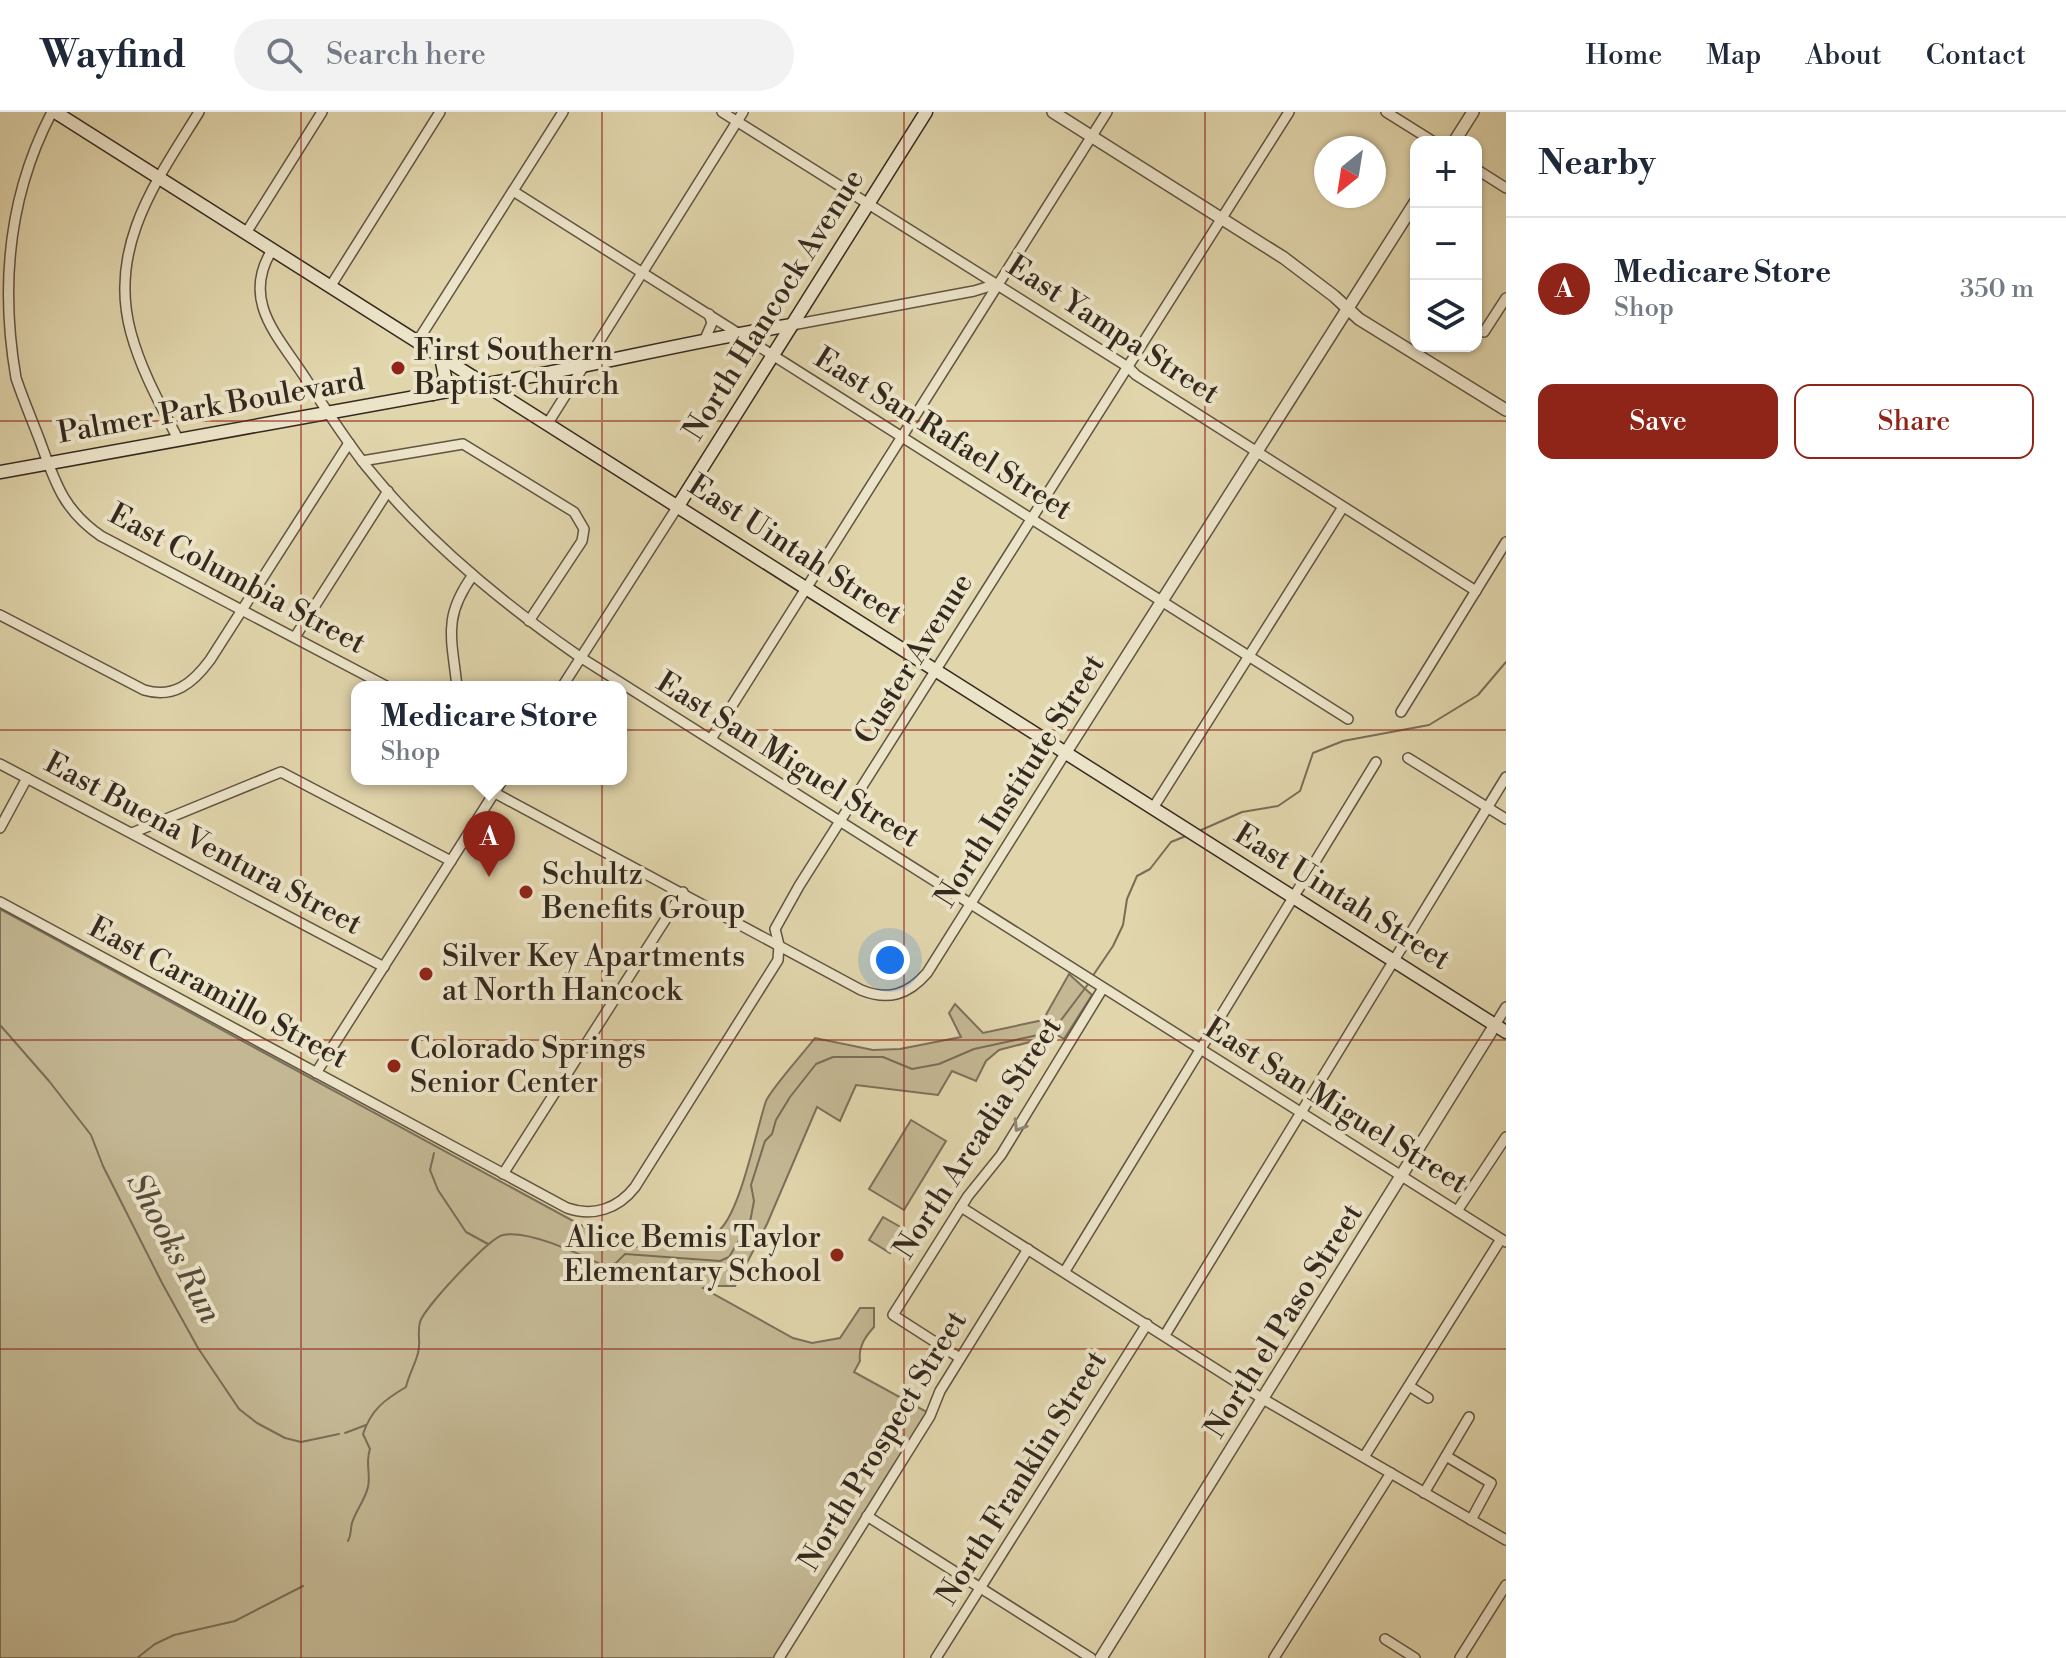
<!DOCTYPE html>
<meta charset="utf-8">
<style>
:root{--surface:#fff;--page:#f2f2f3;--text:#1f2937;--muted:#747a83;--line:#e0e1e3;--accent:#8f2418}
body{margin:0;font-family:"Libre Bodoni",serif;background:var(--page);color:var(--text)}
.controls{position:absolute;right:24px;top:24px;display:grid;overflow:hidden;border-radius:16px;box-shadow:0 2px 6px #0004}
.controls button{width:72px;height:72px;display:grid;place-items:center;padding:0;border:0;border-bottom:2px solid var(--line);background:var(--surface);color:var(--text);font:40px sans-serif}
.compass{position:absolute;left:1314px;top:24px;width:72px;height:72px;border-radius:50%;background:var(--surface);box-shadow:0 2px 6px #0004;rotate:210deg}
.you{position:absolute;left:890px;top:848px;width:28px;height:28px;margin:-20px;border:6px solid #fff;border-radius:50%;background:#1a73e8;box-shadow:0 0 0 12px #1a73e833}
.badge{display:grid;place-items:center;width:52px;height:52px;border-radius:50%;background:var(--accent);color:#fff;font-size:26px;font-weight:700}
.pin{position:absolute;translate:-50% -66px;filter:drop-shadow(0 2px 4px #0008)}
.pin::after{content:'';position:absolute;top:42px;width:28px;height:24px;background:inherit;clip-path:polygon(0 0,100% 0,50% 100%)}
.popup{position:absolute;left:351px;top:569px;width:276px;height:104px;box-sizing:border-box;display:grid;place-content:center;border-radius:16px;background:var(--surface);filter:drop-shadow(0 2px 6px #0005);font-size:26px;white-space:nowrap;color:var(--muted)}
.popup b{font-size:30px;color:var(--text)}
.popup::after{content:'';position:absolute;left:50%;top:100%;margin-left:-16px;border:16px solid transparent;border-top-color:var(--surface)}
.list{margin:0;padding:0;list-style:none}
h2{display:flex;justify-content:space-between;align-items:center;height:104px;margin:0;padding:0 32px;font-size:34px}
h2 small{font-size:26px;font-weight:400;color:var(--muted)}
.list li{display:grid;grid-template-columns:52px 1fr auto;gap:24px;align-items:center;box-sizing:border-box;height:144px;padding:0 32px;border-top:2px solid var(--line)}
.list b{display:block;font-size:30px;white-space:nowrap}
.list p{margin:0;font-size:26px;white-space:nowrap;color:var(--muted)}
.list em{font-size:26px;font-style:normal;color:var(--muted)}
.actions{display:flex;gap:16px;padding:24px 32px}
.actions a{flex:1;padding:18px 0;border:2px solid var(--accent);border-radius:16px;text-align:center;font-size:28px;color:var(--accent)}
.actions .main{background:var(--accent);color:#fff}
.icon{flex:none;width:44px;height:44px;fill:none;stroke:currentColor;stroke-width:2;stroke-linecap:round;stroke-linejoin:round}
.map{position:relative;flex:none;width:1506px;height:1546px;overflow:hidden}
header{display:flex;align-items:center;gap:48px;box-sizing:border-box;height:112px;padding:0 40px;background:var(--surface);border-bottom:2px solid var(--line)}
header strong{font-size:38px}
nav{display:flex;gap:44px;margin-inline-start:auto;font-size:28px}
.search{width:560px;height:72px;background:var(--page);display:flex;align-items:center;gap:20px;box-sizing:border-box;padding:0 28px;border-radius:44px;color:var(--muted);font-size:30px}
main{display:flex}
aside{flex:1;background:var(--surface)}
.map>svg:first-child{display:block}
.green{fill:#c4b894;stroke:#7c705a;stroke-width:2}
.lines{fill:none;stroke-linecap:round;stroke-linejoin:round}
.stream{stroke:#796d57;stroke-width:2}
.minor-casing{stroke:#605442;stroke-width:12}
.tertiary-casing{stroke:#605442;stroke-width:14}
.secondary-casing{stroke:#35291f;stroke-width:15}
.minor{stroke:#ece4c9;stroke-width:9}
.tertiary{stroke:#ece4c9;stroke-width:11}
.secondary{stroke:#ece4c9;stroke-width:12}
.oneway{stroke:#908674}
.grid{fill:none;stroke:#8f2418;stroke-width:2;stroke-opacity:0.55}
.poi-dot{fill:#8f2418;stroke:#ece4c9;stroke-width:3}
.labels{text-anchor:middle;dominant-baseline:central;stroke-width:8;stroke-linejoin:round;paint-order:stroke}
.street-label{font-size:30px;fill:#35291f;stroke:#ece4c9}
.poi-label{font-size:30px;fill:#35291f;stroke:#ece4c9;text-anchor:start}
.water-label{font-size:32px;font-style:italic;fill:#574b3b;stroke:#ece4c9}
</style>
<header>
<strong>Wayfind</strong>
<div class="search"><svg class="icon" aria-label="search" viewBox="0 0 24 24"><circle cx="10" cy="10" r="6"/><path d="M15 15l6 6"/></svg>Search here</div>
<nav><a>Home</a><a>Map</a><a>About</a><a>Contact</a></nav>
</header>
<main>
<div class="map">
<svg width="1506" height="1546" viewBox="0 0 1506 1546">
<rect width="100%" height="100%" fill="#e1d5ac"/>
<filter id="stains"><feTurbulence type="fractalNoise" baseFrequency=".0025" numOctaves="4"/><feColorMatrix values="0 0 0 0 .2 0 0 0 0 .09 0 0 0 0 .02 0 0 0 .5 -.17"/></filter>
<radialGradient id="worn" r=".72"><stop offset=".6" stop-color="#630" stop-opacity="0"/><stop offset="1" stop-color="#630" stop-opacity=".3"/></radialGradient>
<g class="green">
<path d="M0 797 621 1135C646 1135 697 1134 717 1120 740 1104 756 1018 766 989 771 977 805 939 815 926L873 938 900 937 961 925 949 901 955 892 983 921 1043 908 1069 862 1092 883 1064 927 1057 923 999 938 986 949 976 969 952 959 938 983 856 973 840 1009 817 995 767 1112 735 1174H707L703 1176 793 1226 812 1231 840 1226 860 1196H874V1215C865 1225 858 1235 860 1249L854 1260 927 1300 774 1546H0Z"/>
<polygon points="911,1008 946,1029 904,1098 869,1077"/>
<polygon points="883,1105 904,1117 890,1141 869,1128"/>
</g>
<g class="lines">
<g class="stream">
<polyline points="1199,719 1242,700 1278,694 1300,679 1313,641 1343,629 1429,613 1478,583 1506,550"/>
<polyline points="1092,865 1113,834 1123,813 1127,787 1137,764 1150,757 1171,730 1186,724"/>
<polyline points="0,913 49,969 91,1023 103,1054 162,1171 198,1236 239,1297 257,1311 285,1326 301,1330 339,1322"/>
<polyline points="434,1041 430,1058 438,1078 466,1120 488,1132"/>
<polyline points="345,1321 366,1313"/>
<path d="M348 1429C352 1422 350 1418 352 1411 356 1398 365 1388 368 1375 371 1362 365 1351 370 1337L363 1322C371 1298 384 1288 406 1275 409 1262 415 1253 418 1241 421 1231 417 1220 420 1210 424 1196 489 1126 503 1123 529 1117 583 1144 607 1155L616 1151 625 1142 720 1149 729 1145 750 1110 754 1089 751 1073 765 1029 772 1022 776 1008 790 985 816 952 833 945H883L912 957 939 952 974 937 1052 920 1089 871"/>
<polyline points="137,1546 155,1532 174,1523 235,1509 303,1474"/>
</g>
<defs>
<g id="minor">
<path d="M52 0C8 84 0 173 16 266 23 287 32 308 40 329 55 370 63 398 101 424L388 575"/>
<polyline points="722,0 1128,255 1136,263 1476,479"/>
<polyline points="1386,0 1434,30"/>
<polyline points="1476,57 1506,76"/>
<polyline points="513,79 1348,607"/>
<polyline points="246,121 322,0"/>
<path d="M272 138C241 188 277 223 304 264 324 295 344 326 366 354 426 429 502 491 580 545L1506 1130"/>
<polyline points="330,175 440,0"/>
<polyline points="792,213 974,179 997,172"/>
<polyline points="1484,220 1506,186"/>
<polyline points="705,227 712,211 709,202"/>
<polyline points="417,230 563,0"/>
<polyline points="548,311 743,0"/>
<path d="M178 327C160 292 141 258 131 221 107 135 157 68 199 0"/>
<polyline points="362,349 463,332 574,400 584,417 582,429 529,509"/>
<path d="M0 503 144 578C174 587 193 571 210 548L349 331"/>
<polyline points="295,525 388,379"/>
<path d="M457 575C452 526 442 506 473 463"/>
<polyline points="562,575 678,394"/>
<polyline points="1401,600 1506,430"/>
<polyline points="711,627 1107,0"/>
<polyline points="1408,646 1506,707"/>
<polyline points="0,652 384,855"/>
<path d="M495 681 861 878C888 889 908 883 927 861L1066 640"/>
<polyline points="1153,696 1343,395"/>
<polyline points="0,716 27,666"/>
<polyline points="132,721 281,660 451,749"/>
<path d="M0 790 567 1096C593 1105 618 1097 635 1075L778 848 779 833 775 817 799 774 1289 0"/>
<polyline points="1495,913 1506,895"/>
<polyline points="316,961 503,667"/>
<polyline points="503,1062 683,780"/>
<polyline points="961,1095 1263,1287 1506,1428"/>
<polyline points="1457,1099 1506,1025"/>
<polyline points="1065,1159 1376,650"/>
<polyline points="1165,1223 1506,665"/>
<polyline points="960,1246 893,1203 968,1084 1001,1043 1103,876"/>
<polyline points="1409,1274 1428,1286"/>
<polyline points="1446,1344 1491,1371 1471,1408"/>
<polyline points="1364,1345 1501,1127"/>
<polyline points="1424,1381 1469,1305"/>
<polyline points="867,1404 1091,1546"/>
<polyline points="1385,1527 1415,1546"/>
<polyline points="779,1546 930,1304 940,1279 1028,1137"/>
<polyline points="936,1546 1147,1212"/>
<polyline points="1274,1546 1391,1361"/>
<polyline points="1460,1546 1506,1473"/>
</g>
<g id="tertiary">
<polyline points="1053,0 1284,146 1334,184 1359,207 1506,298"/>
<polyline points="1454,30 1473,0"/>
<polyline points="1066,640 1416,89"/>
<polyline points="1101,1546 1495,913"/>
</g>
<g id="secondary">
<polyline points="55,0 1506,920"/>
<polyline points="433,282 445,265 441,245"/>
<path d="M0 360C179 327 358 296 537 263 622 247 706 226 792 213"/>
<polyline points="678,394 926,0"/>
</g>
</defs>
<use href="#minor" class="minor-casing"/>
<use href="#tertiary" class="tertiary-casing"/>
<use href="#secondary" class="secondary-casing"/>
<use href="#minor" class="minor"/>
<use href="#tertiary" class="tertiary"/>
<use href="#secondary" class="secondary"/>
</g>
<defs><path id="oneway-chevron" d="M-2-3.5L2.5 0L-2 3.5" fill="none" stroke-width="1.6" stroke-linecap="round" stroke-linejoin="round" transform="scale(2)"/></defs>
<use class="oneway" href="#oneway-chevron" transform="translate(1019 1014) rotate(122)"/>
<path class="grid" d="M301 0V1546M602 0V1546M904 0V1546M1205 0V1546M0 309H1506M0 618H1506M0 928H1506M0 1237H1506"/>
<g class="poi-dot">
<circle cx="398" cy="256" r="8"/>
<circle cx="526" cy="780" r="8"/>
<circle cx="426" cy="862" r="8"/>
<circle cx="394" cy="954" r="8"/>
<circle cx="837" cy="1143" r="8"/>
</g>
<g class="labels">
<g class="street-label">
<text transform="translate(774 193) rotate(-58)">North Hancock Avenue</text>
<text transform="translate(1113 218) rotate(33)">East Yampa Street</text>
<text transform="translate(211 295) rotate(-10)">Palmer Park Boulevard</text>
<text transform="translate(943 322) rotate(32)">East San Rafael Street</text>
<text transform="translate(795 438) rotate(33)">East Uintah Street</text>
<text transform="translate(237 467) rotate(28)">East Columbia Street</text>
<text transform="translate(914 547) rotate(-58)">Custer Avenue</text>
<text transform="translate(788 648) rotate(32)">East San Miguel Street</text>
<text transform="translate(1020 669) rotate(-58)">North Institute Street</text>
<text transform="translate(203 732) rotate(28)">East Buena Ventura Street</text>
<text transform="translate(1342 785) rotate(32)">East Uintah Street</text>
<text transform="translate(218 881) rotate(28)">East Caramillo Street</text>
<text transform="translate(1336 994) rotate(32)">East San Miguel Street</text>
<text transform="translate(978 1026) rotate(-57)">North Arcadia Street</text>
<text transform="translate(1284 1209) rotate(-58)">North el Paso Street</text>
<text transform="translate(883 1329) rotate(-59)">North Prospect Street</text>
<text transform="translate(1022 1366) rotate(-58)">North Franklin Street</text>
</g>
<g class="poi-label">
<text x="414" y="239">First Southern<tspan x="414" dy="34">Baptist Church</tspan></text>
<text x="542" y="763">Schultz<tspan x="542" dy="34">Benefits Group</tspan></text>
<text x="442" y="845">Silver Key Apartments<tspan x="442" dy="34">at North Hancock</tspan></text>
<text x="410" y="937">Colorado Springs<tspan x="410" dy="34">Senior Center</tspan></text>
<text x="821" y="1126" text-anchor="end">Alice Bemis Taylor<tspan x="821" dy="34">Elementary School</tspan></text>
</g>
<g class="water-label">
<text transform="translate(174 1136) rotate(62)">Shooks Run</text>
</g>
</g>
<rect width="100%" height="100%" filter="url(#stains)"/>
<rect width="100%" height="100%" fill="url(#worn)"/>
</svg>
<div class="controls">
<button>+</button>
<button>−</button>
<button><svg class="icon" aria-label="layers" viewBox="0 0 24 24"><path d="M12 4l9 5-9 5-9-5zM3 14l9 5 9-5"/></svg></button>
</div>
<svg class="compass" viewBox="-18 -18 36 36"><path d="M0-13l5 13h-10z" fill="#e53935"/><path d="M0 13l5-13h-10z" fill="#747a83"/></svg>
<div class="you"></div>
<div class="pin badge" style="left:489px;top:765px">A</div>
<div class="popup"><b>Medicare Store</b>Shop</div>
</div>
<aside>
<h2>Nearby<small></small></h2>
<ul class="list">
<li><span class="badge">A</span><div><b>Medicare Store</b><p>Shop</p></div><em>350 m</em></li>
</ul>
<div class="actions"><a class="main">Save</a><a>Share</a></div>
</aside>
</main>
